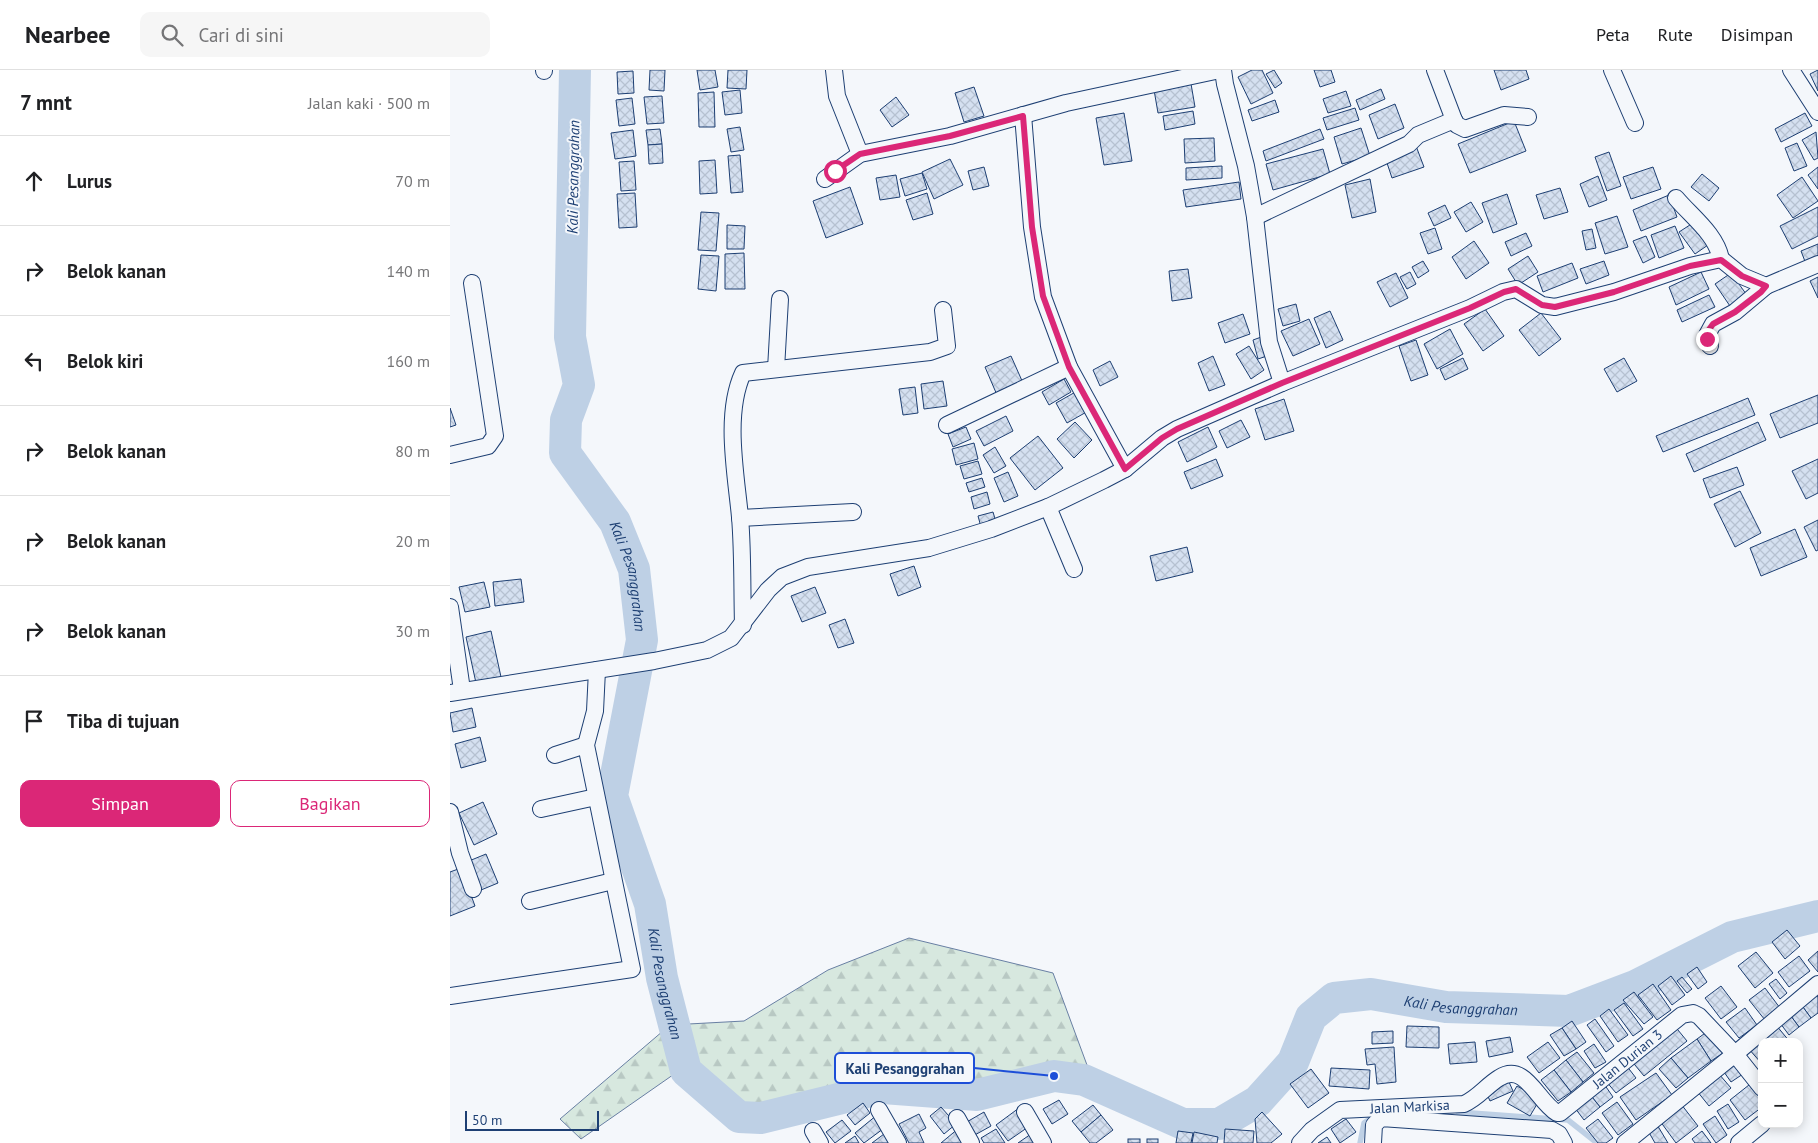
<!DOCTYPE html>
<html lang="id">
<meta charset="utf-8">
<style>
:root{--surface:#fff;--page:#f6f6f6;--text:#202124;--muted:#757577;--line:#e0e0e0;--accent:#db2777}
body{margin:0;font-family:"PT Sans",sans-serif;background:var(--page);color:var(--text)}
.controls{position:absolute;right:15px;bottom:15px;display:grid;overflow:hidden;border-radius:10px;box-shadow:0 2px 12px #0003}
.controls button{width:45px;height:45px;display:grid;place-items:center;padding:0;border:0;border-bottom:1px solid var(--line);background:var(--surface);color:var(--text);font:25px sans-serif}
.scale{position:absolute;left:15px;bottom:12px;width:134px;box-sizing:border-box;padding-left:5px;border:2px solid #1d3f73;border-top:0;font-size:14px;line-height:18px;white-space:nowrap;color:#1d3f73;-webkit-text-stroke:4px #f4f7fb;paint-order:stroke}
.stop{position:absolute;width:15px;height:15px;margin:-11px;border:4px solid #db2777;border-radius:50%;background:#fff}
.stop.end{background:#db2777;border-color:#fff;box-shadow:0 1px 5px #0008}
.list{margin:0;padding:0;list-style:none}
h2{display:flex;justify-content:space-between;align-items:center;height:65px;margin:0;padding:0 20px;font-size:21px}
h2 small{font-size:16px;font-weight:400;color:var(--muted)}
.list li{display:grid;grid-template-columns:32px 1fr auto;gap:15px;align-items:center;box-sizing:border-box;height:90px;padding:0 20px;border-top:1px solid var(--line)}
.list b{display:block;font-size:19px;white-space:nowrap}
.list em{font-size:16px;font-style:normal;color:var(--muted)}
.actions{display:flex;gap:10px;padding:15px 20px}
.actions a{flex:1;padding:11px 0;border:1px solid var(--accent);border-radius:10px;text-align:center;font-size:18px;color:var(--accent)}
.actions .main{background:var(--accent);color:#fff}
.icon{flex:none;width:28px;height:28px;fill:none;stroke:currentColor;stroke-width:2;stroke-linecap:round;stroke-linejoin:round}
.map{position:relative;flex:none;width:1368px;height:1073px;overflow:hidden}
header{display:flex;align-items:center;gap:30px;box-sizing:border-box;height:70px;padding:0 25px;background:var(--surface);border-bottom:1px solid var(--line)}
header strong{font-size:24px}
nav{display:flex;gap:28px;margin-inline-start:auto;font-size:18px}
.search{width:350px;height:45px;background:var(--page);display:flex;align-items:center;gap:12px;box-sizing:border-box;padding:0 18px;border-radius:10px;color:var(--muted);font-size:19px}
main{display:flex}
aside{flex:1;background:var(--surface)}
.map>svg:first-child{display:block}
.forest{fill:url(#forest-firs);stroke:#687fa3}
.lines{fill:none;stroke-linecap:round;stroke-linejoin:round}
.stream{stroke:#bed0e5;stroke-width:5.5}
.river{stroke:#bed0e5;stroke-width:32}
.building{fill:url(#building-cross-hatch);stroke:#1d3f73}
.street-casing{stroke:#1d3f73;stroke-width:18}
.street{stroke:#f4f7fb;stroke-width:16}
.route{stroke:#db2777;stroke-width:6}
.labels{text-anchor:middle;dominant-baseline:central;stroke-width:4;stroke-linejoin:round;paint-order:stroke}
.street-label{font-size:14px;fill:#1d3f73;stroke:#f4f7fb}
.water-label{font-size:15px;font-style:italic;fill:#1d3f73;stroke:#f4f7fb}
.leader{fill:none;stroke:#1d4ed8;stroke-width:2}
.callout-dot{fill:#1d4ed8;stroke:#f4f7fb;stroke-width:2}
.callout{fill:#f4f7fb;stroke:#1d4ed8;stroke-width:2}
.callout-label{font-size:15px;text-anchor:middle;font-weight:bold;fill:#1d3f73}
</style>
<header>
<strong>Nearbee</strong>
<div class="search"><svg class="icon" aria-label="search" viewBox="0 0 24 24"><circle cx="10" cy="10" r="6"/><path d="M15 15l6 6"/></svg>Cari di sini</div>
<nav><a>Peta</a><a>Rute</a><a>Disimpan</a></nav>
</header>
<main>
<aside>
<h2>7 mnt<small>Jalan kaki · 500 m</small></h2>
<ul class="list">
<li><svg class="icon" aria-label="ahead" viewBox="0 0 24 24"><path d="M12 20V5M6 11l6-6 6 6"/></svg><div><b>Lurus</b></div><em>70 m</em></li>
<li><svg class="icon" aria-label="right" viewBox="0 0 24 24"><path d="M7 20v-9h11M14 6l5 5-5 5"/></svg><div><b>Belok kanan</b></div><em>140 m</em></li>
<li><svg class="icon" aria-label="left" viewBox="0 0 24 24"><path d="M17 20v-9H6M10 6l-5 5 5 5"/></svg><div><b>Belok kiri</b></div><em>160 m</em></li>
<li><svg class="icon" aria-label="right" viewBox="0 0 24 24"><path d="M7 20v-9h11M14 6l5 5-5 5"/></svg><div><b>Belok kanan</b></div><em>80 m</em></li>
<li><svg class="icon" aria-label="right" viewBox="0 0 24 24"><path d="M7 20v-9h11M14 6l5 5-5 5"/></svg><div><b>Belok kanan</b></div><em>20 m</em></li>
<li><svg class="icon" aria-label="right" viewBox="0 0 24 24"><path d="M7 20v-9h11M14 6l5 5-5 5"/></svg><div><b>Belok kanan</b></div><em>30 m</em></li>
<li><svg class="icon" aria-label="arrive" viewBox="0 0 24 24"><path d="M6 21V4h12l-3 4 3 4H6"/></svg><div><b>Tiba di tujuan</b></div></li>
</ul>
<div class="actions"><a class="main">Simpan</a><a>Bagikan</a></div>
</aside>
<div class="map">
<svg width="1368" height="1073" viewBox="0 0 1368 1073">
<defs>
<pattern id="forest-firs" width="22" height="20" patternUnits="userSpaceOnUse" patternTransform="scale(1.25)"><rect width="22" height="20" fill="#d7e8df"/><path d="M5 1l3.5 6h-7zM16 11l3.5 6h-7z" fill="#b8c8c3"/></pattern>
<pattern id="building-cross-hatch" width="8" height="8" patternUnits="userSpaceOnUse" patternTransform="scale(1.25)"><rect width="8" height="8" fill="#d5e0f0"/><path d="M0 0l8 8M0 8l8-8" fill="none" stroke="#b6c1d1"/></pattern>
</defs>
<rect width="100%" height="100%" fill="#f4f7fb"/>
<polygon class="forest" points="459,868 603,903 644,1014 601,1000 538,1027 483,1026 411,1021 322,1044 265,1039 230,1000 131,1069 110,1049 220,955 294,951 378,900"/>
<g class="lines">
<g class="stream">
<polyline points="1008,1042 1118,1050 1147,1073"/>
<polyline points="910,1073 914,1053 924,1046"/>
</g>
<path class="river" id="s1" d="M125 0 120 267 129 315 116 350 115 383 165 452 184 499 192 570 162 726 200 834 212 908 236 1001 289 1047 311 1048 433 1018 527 1025 604 1006 634 1010 733 1054H769L808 1031 843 992 861 947 884 928 921 924 996 937 1119 941 1185 916 1282 867 1368 846"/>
</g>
<g class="building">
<polygon points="200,0 215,0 214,21 199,20"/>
<polygon points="247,0 265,0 268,17 250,20"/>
<polygon points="278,0 297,0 296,19 277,18"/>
<polygon points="802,0 812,0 823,23 801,34 788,7"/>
<polygon points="824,0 832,13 825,18 816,4"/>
<polygon points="864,0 881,0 885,12 870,17"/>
<polygon points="1044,0 1076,0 1079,9 1051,20"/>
<polygon points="1368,0 1368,21 1360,4"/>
<polygon points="183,1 184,23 168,24 167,2"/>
<polygon points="740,8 745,37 708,43 703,14"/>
<polygon points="524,17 534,46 514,52 505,23"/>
<polygon points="931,19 935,29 910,40 906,30"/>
<polygon points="290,20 292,43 275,45 272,22"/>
<polygon points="896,21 901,36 878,43 873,29"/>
<polygon points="264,22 265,57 249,57 248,23"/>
<polygon points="212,26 214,53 197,54 194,27"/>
<polygon points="446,27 459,45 442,57 430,40"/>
<polygon points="182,28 185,54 169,56 166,30"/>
<polygon points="825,30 829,42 802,51 798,40"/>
<polygon points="945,34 954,58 928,69 919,45"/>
<polygon points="905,38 909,50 877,60 873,48"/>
<polygon points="743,41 745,54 715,60 713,46"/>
<polygon points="674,43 682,91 654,95 646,48"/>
<polygon points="1355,43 1362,56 1331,72 1325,59"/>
<polygon points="1064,51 1076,81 1020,103 1008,74"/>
<polygon points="290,57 294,80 281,82 277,59"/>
<polygon points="911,58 920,86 892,94 884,67"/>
<polygon points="210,59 212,74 198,75 196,60"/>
<polygon points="870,59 874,69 816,91 813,81"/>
<polygon points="183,60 186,86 165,89 161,63"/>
<polygon points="1366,62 1368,88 1364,90 1352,70"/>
<polygon points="764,68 765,91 735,93 734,69"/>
<polygon points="1347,73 1357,96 1344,101 1335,78"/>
<polygon points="212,74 213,93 199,94 198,75"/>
<polygon points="966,76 974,97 942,108 935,87"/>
<polygon points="873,79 880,104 823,120 816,94"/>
<polygon points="1159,82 1171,116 1157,121 1145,87"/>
<polygon points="290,85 293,122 281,123 278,86"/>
<polygon points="500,89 513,115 484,129 472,102"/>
<polygon points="265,90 267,123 250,124 249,91"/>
<polygon points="184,91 186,120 171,121 169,92"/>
<polygon points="772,96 772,108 736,110 736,98"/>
<polygon points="534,97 539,116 523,120 518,101"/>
<polygon points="1203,97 1211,119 1181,129 1173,107"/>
<polygon points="1368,97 1368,119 1358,105"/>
<polygon points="472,103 477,119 455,126 450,109"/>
<polygon points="1252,104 1269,118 1259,131 1241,117"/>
<polygon points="446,105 450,127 430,130 426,108"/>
<polygon points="1148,106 1157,130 1139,137 1130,114"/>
<polygon points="1352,107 1368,131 1343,148 1327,125"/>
<polygon points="920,109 926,142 902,148 895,115"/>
<polygon points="789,112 791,129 736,137 733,120"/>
<polygon points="400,117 413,154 376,168 363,131"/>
<polygon points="1110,118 1118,142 1094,149 1086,125"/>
<polygon points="185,123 187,157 169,158 167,124"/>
<polygon points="477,123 483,144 463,150 456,130"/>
<polygon points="1057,124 1067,154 1043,163 1032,133"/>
<polygon points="1219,125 1227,147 1191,161 1183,140"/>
<polygon points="1021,132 1033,152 1016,162 1004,142"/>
<polygon points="995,135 1001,148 984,156 978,143"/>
<polygon points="1368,137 1368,166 1342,179 1330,156"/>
<polygon points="251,142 269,143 266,181 248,180"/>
<polygon points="1167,146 1178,177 1155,184 1145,153"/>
<polygon points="1243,153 1258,175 1245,184 1229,162"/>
<polygon points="277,155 295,156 294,179 277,179"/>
<polygon points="1225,156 1234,178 1209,188 1201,165"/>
<polygon points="985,158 992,179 978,184 970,163"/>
<polygon points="1142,159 1146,178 1136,180 1132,161"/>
<polygon points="1076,163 1082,176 1061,186 1055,172"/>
<polygon points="1196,166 1205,187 1193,193 1183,171"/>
<polygon points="1024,171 1039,193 1016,209 1002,187"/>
<polygon points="1368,174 1368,189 1356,194 1351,181"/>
<polygon points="294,183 295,219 275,219 275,184"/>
<polygon points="251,185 269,186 266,221 248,219"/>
<polygon points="1078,186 1088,202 1068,215 1058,199"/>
<polygon points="973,191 979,201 968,208 962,197"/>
<polygon points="1154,191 1159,205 1136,214 1130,199"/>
<polygon points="1122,193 1128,208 1093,222 1087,206"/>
<polygon points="738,199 742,228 722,231 719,201"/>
<polygon points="960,202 966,214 957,219 950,207"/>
<polygon points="1251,202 1259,219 1226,235 1219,217"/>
<polygon points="946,203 958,228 940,237 927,212"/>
<polygon points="1281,203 1299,228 1282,239 1265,214"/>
<polygon points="1368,207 1368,228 1360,211"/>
<polygon points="1259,225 1265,237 1232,252 1227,240"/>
<polygon points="846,234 850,251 833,256 828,239"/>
<polygon points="1035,239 1054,266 1033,281 1014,254"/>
<polygon points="880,241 893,270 876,278 864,248"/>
<polygon points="1091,243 1111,269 1089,286 1069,260"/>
<polygon points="793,244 800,264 775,273 768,253"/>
<polygon points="859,249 870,274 843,286 831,261"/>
<polygon points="1000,259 1013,284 987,299 974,274"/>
<polygon points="814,266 820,285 808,289 803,270"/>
<polygon points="966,270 978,305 961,311 949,276"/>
<polygon points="799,276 814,300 801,309 786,284"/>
<polygon points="561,286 573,313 547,325 535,297"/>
<polygon points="763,286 775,315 759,321 748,293"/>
<polygon points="1013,288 1018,299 995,310 990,299"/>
<polygon points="1174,288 1187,311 1167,322 1154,299"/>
<polygon points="660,291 668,307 650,316 643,300"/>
<polygon points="614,309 621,322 599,335 592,322"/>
<polygon points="493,311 497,336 474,339 471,314"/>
<polygon points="465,317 468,343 453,345 449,319"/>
<polygon points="629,320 640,340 617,353 606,333"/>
<polygon points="1368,325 1368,353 1330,368 1320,344"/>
<polygon points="1298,328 1305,345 1213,382 1206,366"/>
<polygon points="834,329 844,361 815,370 805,339"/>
<polygon points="0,338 6,355 0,357"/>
<polygon points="556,346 563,361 534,376 526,361"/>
<polygon points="791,350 800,367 777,378 769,361"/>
<polygon points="625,352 642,370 624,388 607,369"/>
<polygon points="1308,352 1316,370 1244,402 1236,384"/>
<polygon points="516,357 521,369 503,377 498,364"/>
<polygon points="758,357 767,377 737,392 728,372"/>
<polygon points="588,366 613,398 585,420 560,388"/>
<polygon points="524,373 528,389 506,395 502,379"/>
<polygon points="545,377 556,396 544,403 533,385"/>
<polygon points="766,389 773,406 741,419 734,402"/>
<polygon points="1368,389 1368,423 1356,429 1342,401"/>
<polygon points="528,391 532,404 514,409 510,396"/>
<polygon points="1287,397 1294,415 1260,428 1253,409"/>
<polygon points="558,402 568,426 554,432 544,408"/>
<polygon points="532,408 535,417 519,422 516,413"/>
<polygon points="1290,421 1311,463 1285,477 1264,434"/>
<polygon points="537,422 540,434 524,439 521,427"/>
<polygon points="543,442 546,452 531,457 528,446"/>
<polygon points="1368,450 1368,480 1366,481 1354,457"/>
<polygon points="1345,459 1357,487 1311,506 1300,478"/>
<polygon points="737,477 743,502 706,511 700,486"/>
<polygon points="464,496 471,517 448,526 440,504"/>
<polygon points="71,509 74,532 45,536 43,512"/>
<polygon points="34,512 40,537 15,542 9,517"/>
<polygon points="365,517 376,543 352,552 341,526"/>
<polygon points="395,549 404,573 388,578 379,555"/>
<polygon points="41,561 51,607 26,613 16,567"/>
<polygon points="22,638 26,657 3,662 0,643"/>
<polygon points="30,667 36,691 11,698 5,674"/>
<polygon points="33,732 47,764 24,775 9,743"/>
<polygon points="36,784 48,813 31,820 19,791"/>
<polygon points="11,798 25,836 0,846 0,802"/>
<polygon points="1337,860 1350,876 1335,889 1322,872"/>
<polygon points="1368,881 1368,902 1358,890"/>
<polygon points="1306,882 1323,903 1305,918 1288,896"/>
<polygon points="1349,886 1360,901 1339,917 1328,902"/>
<polygon points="1247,897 1257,912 1248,919 1237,904"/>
<polygon points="1221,906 1235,925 1222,935 1208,916"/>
<polygon points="1232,907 1242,919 1237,923 1227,911"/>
<polygon points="1326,909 1337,923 1330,929 1319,914"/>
<polygon points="1203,914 1221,940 1207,950 1188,925"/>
<polygon points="1271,916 1287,937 1271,949 1255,928"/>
<polygon points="1315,918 1330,938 1315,950 1299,930"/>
<polygon points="1184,922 1203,947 1194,954 1173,930"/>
<polygon points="1364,922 1368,927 1368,943 1361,948 1350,933"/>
<polygon points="1174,933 1193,959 1183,966 1164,940"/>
<polygon points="1350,933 1361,948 1349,957 1338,942"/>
<polygon points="1295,938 1307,955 1289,968 1276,952"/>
<polygon points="1159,939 1178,965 1168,972 1150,946"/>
<polygon points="1338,942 1349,957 1339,965 1327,949"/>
<polygon points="1145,949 1164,976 1156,982 1137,955"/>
<polygon points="1122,951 1136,972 1126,979 1112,958"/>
<polygon points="1223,954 1237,971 1194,1006 1180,989"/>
<polygon points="1326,955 1340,972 1312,972 1312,994 1298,978"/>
<polygon points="957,956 989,957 989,978 956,977"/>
<polygon points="1112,958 1126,979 1114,986 1100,965"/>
<polygon points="943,961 943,973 922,974 922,962"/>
<polygon points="1258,961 1273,983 1261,991 1247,969"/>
<polygon points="1060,967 1063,982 1039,987 1036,971"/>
<polygon points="1247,969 1261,991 1238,1008 1221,988"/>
<polygon points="1025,972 1027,992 1000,994 998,974"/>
<polygon points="1098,972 1110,988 1089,1003 1077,987"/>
<polygon points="1144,974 1156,992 1145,998 1134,981"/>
<polygon points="944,977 946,1012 927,1014 925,994 917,995 915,979"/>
<polygon points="1127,982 1144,1003 1133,1012 1116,990"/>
<polygon points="1221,988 1238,1008 1226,1018 1209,999"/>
<polygon points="1116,990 1133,1012 1121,1022 1104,1000"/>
<polygon points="1286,994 1293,1004 1281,1012 1274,1002"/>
<polygon points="1176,995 1186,1008 1166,1023 1155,1010"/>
<polygon points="881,998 920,1000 919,1019 879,1016"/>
<polygon points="861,999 879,1023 858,1038 840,1014"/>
<polygon points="1104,1000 1121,1022 1108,1031 1091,1010"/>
<polygon points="1206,1003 1222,1025 1186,1050 1170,1027"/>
<polygon points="1269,1004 1281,1018 1259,1036 1247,1021"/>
<polygon points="1152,1011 1163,1027 1150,1037 1138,1022"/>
<polygon points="1304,1011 1312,1021 1312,1037 1295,1050 1280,1030"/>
<polygon points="1059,1012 1063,1021 1040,1031 1036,1022"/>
<polygon points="1067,1016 1090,1029 1080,1046 1057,1033"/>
<polygon points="1138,1022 1150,1037 1134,1050 1122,1034"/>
<polygon points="609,1030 618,1044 602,1054 593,1039"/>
<polygon points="1167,1032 1183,1054 1168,1065 1152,1043"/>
<polygon points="413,1033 420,1043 405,1055 397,1045"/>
<polygon points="1231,1034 1248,1056 1226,1073 1210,1051"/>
<polygon points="1278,1034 1289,1052 1278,1059 1267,1041"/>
<polygon points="643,1035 651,1045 631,1062 622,1051"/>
<polygon points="491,1037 506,1054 494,1064 480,1046"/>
<polygon points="569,1038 581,1055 558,1071 546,1055"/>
<polygon points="534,1042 541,1056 523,1066 515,1053"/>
<polygon points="812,1042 832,1064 821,1073 807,1073 805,1049"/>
<polygon points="469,1044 476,1058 469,1062 474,1073 459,1073 449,1054"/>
<polygon points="427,1045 437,1056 414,1073 405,1063"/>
<polygon points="651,1045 663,1060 646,1073 640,1073 631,1062"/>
<polygon points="1265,1046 1277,1065 1266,1073 1253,1054"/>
<polygon points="896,1049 906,1062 890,1073 881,1059"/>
<polygon points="1148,1049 1163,1068 1156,1073 1148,1073 1136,1058"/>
<polygon points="392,1050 401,1061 385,1073 376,1062"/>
<polygon points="1206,1053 1218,1073 1205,1073 1197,1059"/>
<polygon points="509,1058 514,1073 491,1073"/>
<polygon points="546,1059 555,1073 534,1073 531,1068"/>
<polygon points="775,1059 804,1061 803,1073 774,1073"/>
<polygon points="438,1061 444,1073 422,1073"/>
<polygon points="728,1061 743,1063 741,1073 726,1073"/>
<polygon points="1252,1061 1261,1073 1245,1073 1242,1069"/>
<polygon points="744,1062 768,1067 767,1073 742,1073"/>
<polygon points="581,1064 585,1073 568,1073"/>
<polygon points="405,1066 409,1073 395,1073"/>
<polygon points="877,1067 881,1073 868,1073"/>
<rect x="678" y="1069" width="12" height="4"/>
<rect x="697" y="1069" width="11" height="4"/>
</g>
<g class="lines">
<defs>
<g id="street">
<polyline points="384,0 387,26 410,84"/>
<polyline points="773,0 775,14 796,96 805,147 819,272 832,313"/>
<polyline points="1162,0 1185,53"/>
<polyline points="1341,0 1368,42"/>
<polyline points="94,1 94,0"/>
<polyline points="573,45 582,157 593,227 619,297 675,399"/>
<polyline points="1004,50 1007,55 1015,59 1054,45 1078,47"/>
<polyline points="375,109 410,84 500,66 616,33 770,0"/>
<path d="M1226 128C1242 147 1266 164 1271 189"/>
<polyline points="805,147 959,74 968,65 1004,50 985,0"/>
<polyline points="1260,276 1257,265 1263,254 1285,242 1316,216"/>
<polyline points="326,299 330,229"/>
<polyline points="497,355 619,297"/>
<polyline points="0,385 38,376 45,366 22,213"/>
<polyline points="598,437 624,499"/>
<polyline points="290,448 403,442"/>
<polyline points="0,537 12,620"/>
<path d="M293 555C292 519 293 483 290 447 286 404 274 344 293 303L480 282 497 276 493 240"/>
<polyline points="0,623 204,591 257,580 281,568 318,520 332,507 358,497 479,478 541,459 598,437 654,410 675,399 712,368 727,359 832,313 1020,238 1053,222 1066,219 1092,235 1105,237 1164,222 1240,196 1271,189 1292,206 1316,216 1368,194"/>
<polyline points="105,685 136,675"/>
<polyline points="91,739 146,727"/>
<polyline points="0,742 10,783 23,819"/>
<polyline points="80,831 163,811"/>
<polyline points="0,926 182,899 136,675 145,641 147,600"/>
<polyline points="429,1040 448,1073"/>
<polyline points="575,1042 593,1073"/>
<polyline points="507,1048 521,1073"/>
<polyline points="363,1061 370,1073"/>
<path id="s2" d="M850 1073 862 1060 890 1040 1014 1034C1028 1028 1036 1016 1049 1008 1075 991 1087 1031 1107 1043H1110L1232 945 1243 943 1249 946 1285 984 1368 914"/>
<polyline points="923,1073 924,1055 931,1048 1102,1060 1109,1064 1114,1073"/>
<polyline points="1175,1073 1285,984 1312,1018"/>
<polyline points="1289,1073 1312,1054"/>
</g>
</defs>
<use href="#street" class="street-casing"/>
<use href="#street" class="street"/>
</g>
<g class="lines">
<polyline class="route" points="385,101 410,84 500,66 573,46 582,157 593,226 619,297 675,399 712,368 727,359 832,313 1020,238 1054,222 1066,219 1092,235 1105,237 1164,222 1240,196 1271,190 1292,206 1316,216 1311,222 1285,242 1263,254 1258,261 1257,269"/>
</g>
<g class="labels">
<g class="street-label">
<text stroke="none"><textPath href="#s2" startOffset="384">Jalan Durian 3</textPath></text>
<text stroke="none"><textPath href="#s2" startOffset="122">Jalan Markisa</textPath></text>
</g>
<g class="water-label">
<text transform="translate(123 107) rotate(-89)">Kali Pesanggrahan</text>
<text stroke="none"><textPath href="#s1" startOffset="528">Kali Pesanggrahan</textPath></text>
<text stroke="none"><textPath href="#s1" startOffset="948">Kali Pesanggrahan</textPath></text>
<text stroke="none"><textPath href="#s1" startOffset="1908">Kali Pesanggrahan</textPath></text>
</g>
</g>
<path class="leader" d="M604 1006L524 998"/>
<circle class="callout-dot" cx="604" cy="1006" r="5"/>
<rect class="callout" x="385" y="983" width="139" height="30" rx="5"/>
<g class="callout-label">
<text x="455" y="1004">Kali Pesanggrahan</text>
</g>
</svg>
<div class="controls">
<button>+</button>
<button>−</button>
</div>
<div class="scale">50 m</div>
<div class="stop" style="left:385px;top:101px"></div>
<div class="stop end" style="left:1257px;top:269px"></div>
</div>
</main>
